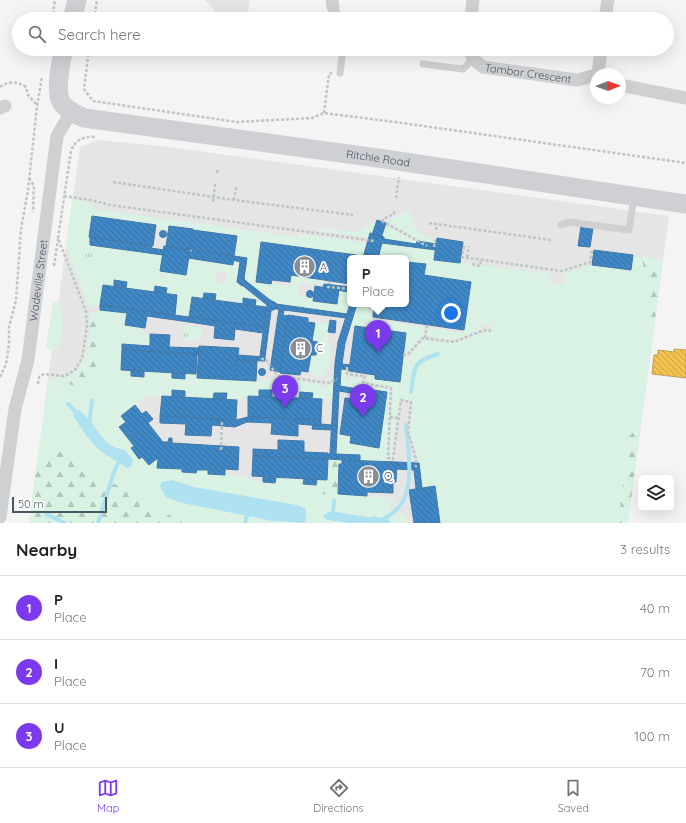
<!DOCTYPE html>
<style>
:root{--surface:#fff;--page:#f2f2f2;--text:#222;--muted:#767676;--line:#e0e0e0;--accent:#7c3aed}
body{margin:0;font-family:Quicksand,sans-serif;background:var(--page);color:var(--text)}
.controls{position:absolute;right:12px;bottom:12px;display:grid;overflow:hidden;border-radius:6px;box-shadow:0 4px 16px #0002}
.controls button{width:36px;height:36px;display:grid;place-items:center;padding:0;border:0;border-bottom:1px solid var(--line);background:var(--surface);color:var(--text);font:20px sans-serif}
.compass{position:absolute;left:590px;top:68px;width:36px;height:36px;border-radius:50%;background:var(--surface);box-shadow:0 4px 16px #0002;rotate:89deg}
.scale{position:absolute;left:12px;bottom:10px;width:95px;box-sizing:border-box;padding-left:4px;border:2px solid #4a5661;border-top:0;font-size:11px;line-height:14px;white-space:nowrap;color:#4a5661;-webkit-text-stroke:3px #fff;paint-order:stroke}
.you{position:absolute;left:451px;top:313px;width:14px;height:14px;margin:-10px;border:3px solid #fff;border-radius:50%;background:#1a73e8;box-shadow:0 0 0 6px #1a73e833}
.badge{display:grid;place-items:center;width:26px;height:26px;border-radius:50%;background:var(--accent);color:#fff;font-size:13px;font-weight:700}
.pin{position:absolute;translate:-50% -33px;filter:drop-shadow(0 1px 2px #0008)}
.pin::after{content:'';position:absolute;top:21px;width:14px;height:12px;background:inherit;clip-path:polygon(0 0,100% 0,50% 100%)}
.popup{position:absolute;left:347px;top:255px;width:62px;height:52px;box-sizing:border-box;display:grid;place-content:center;border-radius:6px;background:var(--surface);filter:drop-shadow(0 1px 3px #0005);font-size:13px;white-space:nowrap;color:var(--muted)}
.popup b{font-size:15px;color:var(--text)}
.popup::after{content:'';position:absolute;left:50%;top:100%;margin-left:-8px;border:8px solid transparent;border-top-color:var(--surface)}
.list{margin:0;padding:0;list-style:none}
h2{display:flex;justify-content:space-between;align-items:center;height:52px;margin:0;padding:0 16px;font-size:17px}
h2 small{font-size:13px;font-weight:400;color:var(--muted)}
.list li{display:grid;grid-template-columns:26px 1fr auto;gap:12px;align-items:center;box-sizing:border-box;height:64px;padding:0 16px;border-top:1px solid var(--line)}
.list b{display:block;font-size:15px;white-space:nowrap}
.list p{margin:0;font-size:13px;white-space:nowrap;color:var(--muted)}
.list em{font-size:13px;font-style:normal;color:var(--muted)}
.icon{flex:none;width:22px;height:22px;fill:none;stroke:currentColor;stroke-width:2;stroke-linecap:round;stroke-linejoin:round}
.map{position:relative;flex:none;width:686px;height:523px;overflow:hidden}
.search{position:absolute;background:var(--surface);box-shadow:0 4px 16px #0002;left:12px;right:12px;top:12px;height:44px;display:flex;align-items:center;gap:10px;box-sizing:border-box;padding:0 14px;border-radius:22px;color:var(--muted);font-size:15px}
.sheet{height:244px;background:var(--surface)}
nav{display:flex;justify-content:space-around;align-items:center;box-sizing:border-box;height:56px;border-top:1px solid var(--line);background:var(--surface);font-size:11px;color:var(--muted)}
nav a{display:grid;justify-items:center;gap:2px}
nav .on{color:var(--accent)}
.map>svg:first-child{display:block}
.education{fill:#e6e5e6;fill-rule:evenodd}
.grass{fill:#d9f2e3;fill-rule:evenodd}
.forest{fill:url(#forest-firs)}
.park{fill:url(#park-tufts)}
.water{fill:#aee2f0}
.homes{fill:url(#homes-back-hatch);stroke:#c0a154}
.schools{fill:url(#schools-back-hatch);stroke:#4279a7}
.lines{fill:none;stroke-linecap:round;stroke-linejoin:round}
.stream{stroke:#aee2f0;stroke-width:4}
.path{stroke:#bcc7c4;stroke-width:2.5;stroke-dasharray:3 2;stroke-linecap:butt}
.lane{stroke:#ced0d2;stroke-width:7}
.street{stroke:#ced0d2;stroke-width:13}
.secondary{stroke:#ced0d4;stroke-width:19}
.labels{text-anchor:middle;dominant-baseline:central;stroke-width:4;stroke-linejoin:round;paint-order:stroke}
.street-label{font-size:11px;fill:#4a5661;stroke:#fff}
.poi-label{font-size:11px;fill:#4a5661;stroke:#fff;text-anchor:start}
</style>
<div class="map">
<svg width="686" height="523" viewBox="0 0 686 523">
<defs>
<pattern id="forest-firs" width="22" height="20" patternUnits="userSpaceOnUse"><rect width="22" height="20" fill="#d9f2e3"/><path d="M5 1l3.5 6h-7zM16 11l3.5 6h-7z" fill="#b2c7bb"/></pattern>
<pattern id="park-tufts" width="24" height="20" patternUnits="userSpaceOnUse"><rect width="24" height="20" fill="#d9f2e3"/><path d="M3 7l-1-3M5 7V3M7 7l1-3M15 17l-1-3M17 17v-4M19 17l1-3" fill="none" stroke="#b2c7bb"/></pattern>
<pattern id="homes-back-hatch" width="6" height="6" patternUnits="userSpaceOnUse"><rect width="6" height="6" fill="#f2c14e"/><path d="M-1 5l2 2M0 0l6 6M5-1l2 2" fill="none" stroke="#c6a044"/></pattern>
<pattern id="schools-back-hatch" width="6" height="6" patternUnits="userSpaceOnUse"><rect width="6" height="6" fill="#3f88c5"/><path d="M-1 5l2 2M0 0l6 6M5-1l2 2" fill="none" stroke="#3772a3"/></pattern>
</defs>
<rect width="100%" height="100%" fill="#f4f4f4"/>
<g class="education">
<polygon points="205,0 250,0 247,19 222,19"/>
<path d="M98 140 170 147 669 216 628 523H407L404 514 396 515 391 508V498L312 493 225 473 223 481 158 474 135 461 117 428 121 416 44 409 66 246 80 147ZM350 258H406V304H350Z"/>
</g>
<g class="grass">
<path d="M72 199 88 201 87 205H93V209L299 237 300 234 367 243 363 258H355L356 256 261 242 256 282 291 287 293 276 326 280 325 284 303 282 299 285 298 293 301 297 313 298V301L337 304 339 290 350 292V304L347 314 276 304 244 279 247 258 234 256 236 236 169 226 168 231 156 229V225L92 216 89 237H90V245L163 255 186 275 188 258 232 265 233 260 240 262 242 285 267 305 266 307 255 306 256 300 243 298V304L215 300 216 294 204 293 203 299 189 317 175 315 177 295 166 293 167 288 155 286 154 292 126 288 114 281V286L103 285 100 305 89 307 66 246ZM217 271H223L227 273V280L226 283 221 284 216 282 215 275Z"/>
<path d="M404 211 411 212C412 227 420 235 433 240V243L420 240 387 221 399 215H403Z"/>
<polygon points="376,222 373,233 370,233 369,238 317,230 324,228 357,232"/>
<polygon points="385,225 417,241 416,244 384,239 384,237 382,236"/>
<polygon points="382,243 436,250 435,260 460,263 461,262 472,263 472,266 483,267 484,265 551,274 550,283 563,285 565,273 592,265 631,270 633,257 640,257 651,288 651,294 648,307 650,317 655,320 640,431 638,431 619,514 618,523 440,523 435,487 422,488 419,463 410,432 413,401 399,399 397,416 392,416 393,387 367,383 369,374 375,375 375,379 400,382 403,358 407,359 424,340 454,343 482,332 491,333 492,326 482,323 481,329 454,340 427,336 428,328 463,333 471,282 424,275 425,264 406,262 406,258 378,258"/>
<path d="M53 301 58 302 59 304C63 316 65 338 57 348L53 350 47 349 46 346Z"/>
<polygon points="357,304 373,304 371,319 424,327 423,335 408,351 404,351 406,333 350,326"/>
<path d="M101 310 127 313 125 325 140 327 141 330H144L150 337V346L122 345 121 370H131V376L144 377V371L172 373V378L184 379 185 373 196 374 197 378 256 381 277 378 328 386 334 384 333 399H312V393L300 392 299 398 272 397V390H259V396C246 396 239 400 226 399V393H214L213 399 185 397V391H173L172 396 148 395 121 416 126 422 119 427 134 446 131 448 139 459 142 457 158 458 157 468 182 469V472L196 473 197 470H208V474L224 475 225 473 275 485 276 478 304 479 303 484 316 485 317 494 391 498V508L396 515 404 514 407 523H390L391 521 374 516 369 517 330 511 327 520 349 523H304L306 522 297 505 194 487 172 480 182 503C217 509 252 519 287 523H185L135 498 117 485 92 477 67 451 36 468 49 377 65 378 71 385 84 387 98 368 97 357ZM78 410 92 423 96 430 109 445 122 448 127 468 117 460Z"/>
<polygon points="321,322 329,322 328,342 331,350 329,366 325,375 315,376 308,372 311,355 316,355 318,342 312,341 315,323"/>
<polygon points="341,369 345,370 345,380 350,381 351,377 361,378 360,385 390,389 387,462 360,461 336,454 337,434 351,436 351,443 379,447 387,392 366,389 366,387 358,386 358,389 340,386"/>
<polygon points="392,419 396,420 391,457 390,456"/>
</g>
<g class="forest">
<polygon points="641,256 663,259 655,320 650,317 647,314 651,294"/>
<path d="M101 310 97 357 98 368 84 387 71 385 65 378C69 376 75 373 78 370 89 355 91 331 90 313Z"/>
<polygon points="638,431 640,431 628,523 618,523 629,437 632,433"/>
<polygon points="57,447 67,451 92,477 117,485 135,498 185,523 29,523 36,468"/>
<polygon points="328,459 342,460 342,464 339,464 338,495 316,494 317,479 327,479"/>
</g>
<g class="park">
<path d="M94 247 98 249 101 255 100 263 97 264 85 260C82 253 87 249 94 247Z"/>
<path d="M186 325 200 327 203 332C201 340 192 342 184 341 181 337 183 328 186 325Z"/>
</g>
<g class="water">
<path d="M78 409C83 414 88 418 92 423 97 430 101 437 108 443 119 452 124 444 133 461L131 467 127 468C120 463 113 459 106 455 92 445 81 429 73 415Z"/>
<polygon points="172,480 194,487 297,505 306,509 306,522 304,523 272,521 182,503 166,497 160,486 162,482"/>
<polygon points="330,511 369,517 374,516 391,521 390,523 349,523 327,520 323,516"/>
</g>
<polygon class="homes" points="674,349 686,350 686,378 652,374 654,355 658,355 658,350 674,352"/>
<g class="schools">
<polygon points="92,216 156,225 153,246 89,237"/>
<polygon points="377,220 386,223 381,238 372,235"/>
<polygon points="169,226 193,229 190,250 166,246"/>
<polygon points="581,226 593,228 590,247 578,246"/>
<polygon points="193,230 237,236 234,256 190,249"/>
<circle cx="163" cy="234" r="3.5"/>
<polygon points="370,233 384,237 384,239 416,244 417,241 436,244 436,250 382,243 378,258 376,258 364,254"/>
<polygon points="90,237 152,246 151,248 164,250 163,255 90,245"/>
<polygon points="437,238 463,242 460,263 434,260"/>
<polygon points="261,242 356,255 355,258 350,258 350,284 291,275 290,282 272,280 271,284 256,282"/>
<polygon points="164,246 190,250 186,275 160,271"/>
<polygon points="192,250 234,256 233,265 188,258 189,252 192,252"/>
<polygon points="594,250 633,255 631,270 592,265"/>
<polygon points="364,254 376,258 363,258"/>
<polygon points="234,256 247,258 244,279 246,281 242,286 237,282 240,262 233,260"/>
<polygon points="406,262 426,264 424,275 471,282 464,330 373,317 374,304 406,304"/>
<polygon points="114,280 127,282 126,288 114,286"/>
<polygon points="246,281 270,300 267,305 242,285"/>
<polygon points="324,284 350,287 350,292 323,288"/>
<polygon points="103,285 177,295 175,315 100,305"/>
<polygon points="155,286 167,288 166,293 154,292"/>
<polygon points="315,286 339,290 337,304 313,301"/>
<circle cx="310" cy="294" r="3.5"/>
<polygon points="204,293 216,294 215,300 203,299"/>
<polygon points="192,297 266,307 263,327 189,317"/>
<polygon points="243,298 256,300 255,306 243,304"/>
<polygon points="270,300 276,303 275,309 271,311 266,311 267,305"/>
<polygon points="276,304 347,314 346,318 284,310 283,315 288,316 280,372 270,370 279,309 275,309"/>
<polygon points="350,304 357,304 345,343 342,364 350,365 349,370 341,369 340,386 358,389 357,391 357,394 339,391 336,454 360,455 360,461 328,459 328,454 330,454 335,363 338,342"/>
<polygon points="100,305 189,317 189,322 147,316 145,328 125,325 127,313 100,310"/>
<polygon points="266,311 271,311 265,357 260,356 263,333 235,329 234,340 214,338 215,326 189,322 189,317 264,327"/>
<polygon points="288,315 308,318 308,322 315,323 312,341 318,342 316,355 311,355 308,372 301,371 300,375 280,373"/>
<polygon points="330,320 336,321 335,333 328,332"/>
<polygon points="355,326 406,333 400,382 375,379 375,375 349,371"/>
<polygon points="150,334 170,335 169,347 199,348 198,355 122,350 122,344 150,346"/>
<polygon points="199,346 239,348 238,355 265,357 265,361 236,360 235,380 197,378"/>
<polygon points="122,350 197,354 196,374 121,370"/>
<polygon points="236,360 257,361 256,381 235,380"/>
<circle cx="262" cy="372" r="3.5"/>
<polygon points="131,370 144,371 144,377 131,376"/>
<polygon points="172,373 185,373 185,379 172,378"/>
<polygon points="358,386 366,387 366,389 387,392 379,448 350,443 351,436 340,434 345,398 356,399"/>
<polygon points="172,390 185,391 185,397 172,396"/>
<polygon points="259,390 272,390 272,397 259,396"/>
<polygon points="300,392 313,393 312,399 299,398"/>
<polygon points="214,393 227,393 226,399 213,399"/>
<polygon points="162,396 237,400 236,420 160,416"/>
<polygon points="248,396 322,399 321,420 248,417"/>
<polygon points="135,405 142,414 146,411 153,419 148,423 163,442 168,442 169,438 172,438 172,443 239,447 238,470 225,469 225,475 208,474 208,470 197,470 196,473 182,472 182,469 157,468 158,458 149,465 142,457 139,459 131,448 134,446 119,427 126,422 121,416"/>
<polygon points="160,416 236,420 248,417 247,422 235,427 212,425 211,436 185,435 186,424 160,423"/>
<polygon points="248,417 321,420 321,426 298,424 298,436 271,434 272,423 247,422"/>
<polygon points="321,424 331,425 331,430 312,429 313,425 321,426"/>
<polygon points="278,440 304,441 304,452 328,453 328,459 253,456 253,449 278,450"/>
<polygon points="253,456 328,459 327,480 252,476"/>
<polygon points="342,460 397,462 396,482 393,482 393,493 367,492 367,496 338,494 339,464 342,464"/>
<polygon points="397,462 419,463 422,488 416,489 414,470 396,469"/>
<polygon points="263,477 276,478 275,483 263,482"/>
<polygon points="304,479 317,479 316,485 303,484"/>
<polygon points="435,486 440,523 414,523 409,490"/>
</g>
<g class="lines">
<g class="stream">
<path d="M411 392C415 366 412 362 438 354"/>
<polyline points="68,404 79,416"/>
<polyline points="89,426 92,401"/>
<polyline points="46,514 65,523"/>
<polyline points="333,516 334,500"/>
<path d="M380 520C385 520 387 517 391 514 418 496 408 453 406 425"/>
<polyline points="98,523 114,472 121,457"/>
<polyline points="245,523 248,512"/>
</g>
<g class="path">
<polyline points="52,19 55,0"/>
<polyline points="94,19 97,0"/>
<polyline points="89,49 84,89 93,101 237,122 312,118 324,113 395,122 686,163"/>
<path d="M0 87C8 81 17 81 26 87L28 95 37 105"/>
<polyline points="324,113 329,74 332,73"/>
<polyline points="217,173 218,168"/>
<polyline points="29,178 34,186 33,212"/>
<polyline points="113,182 234,200 353,215"/>
<polyline points="64,196 90,200 110,205 374,241"/>
<polyline points="396,198 399,177"/>
<polyline points="234,200 236,187"/>
<polyline points="213,202 215,184"/>
<polyline points="382,221 427,246"/>
<polyline points="382,222 383,219 394,214 394,210"/>
<polyline points="429,223 551,240"/>
<polyline points="436,230 437,224"/>
<polyline points="434,247 435,240"/>
<polyline points="463,247 464,247 462,257 562,271 590,262 592,249"/>
<polyline points="467,257 469,246"/>
<polyline points="472,264 480,266 481,259"/>
<polyline points="54,266 58,239"/>
<polyline points="329,281 328,287 350,289"/>
<polyline points="425,338 427,325"/>
<polyline points="403,355 408,354 423,338 454,342 484,330 491,331"/>
<polyline points="261,359 265,359 278,376 328,383 337,379"/>
<polyline points="347,367 347,374 365,376 363,383 391,388 388,458 393,459 401,400 411,402 408,432 416,459 416,467"/>
<polyline points="0,377 6,364 9,345 9,327 16,300 21,229 28,190 37,106 42,77"/>
<path d="M38 384 39 377 44 374 65 376 75 370 82 358 87 326 86 311 58 238 71 151C75 140 83 136 95 137"/>
<polyline points="390,417 398,418"/>
<polyline points="221,450 222,422"/>
</g>
<g class="lane">
<polyline points="333,7 341,19"/>
<polyline points="423,64 463,69 473,59"/>
<polyline points="340,73 343,49"/>
<polyline points="561,225 569,222 629,230 634,197"/>
</g>
<g class="street">
<polyline points="332,0 333,7"/>
<polyline points="471,19 473,0"/>
<polyline points="605,19 608,0"/>
<path id="s1" d="M469 49 473 59 483 67 577 80 596 75"/>
<polyline points="598,74 601,49"/>
<polyline points="620,85 686,98"/>
<polyline points="0,108 5,106"/>
<path id="s2" d="M0 517 15 409 28 360 57 136 71 112"/>
</g>
<g class="secondary">
<polyline points="72,19 77,0"/>
<path id="s3" d="M64 49C61 61 55 90 61 102 66 110 76 114 84 118L385 159 686 204"/>
</g>
</g>
<defs>
<symbol id="building-disc" viewBox="-11 -11 22 22"><circle r="9.5" fill="#868d94" stroke="#fff"/><path d="M-4-6H4V6H1V3H-1V6H-4ZM-2.5-4.3h1.7v1.8h-1.7ZM.8-4.3h1.7v1.8H.8ZM-2.5-1h1.7V.8h-1.7ZM.8-1h1.7V.8H.8Z" fill="#fff"/></symbol>
</defs>
<g fill-rule="evenodd">
<use href="#building-disc" x="292" y="254" width="25" height="25"/>
<use href="#building-disc" x="288" y="336" width="25" height="25"/>
<use href="#building-disc" x="356" y="464" width="25" height="25"/>
</g>
<g class="labels">
<g class="street-label">
<text stroke="none"><textPath href="#s1" startOffset="69">Tambor Crescent</textPath></text>
<text stroke="none"><textPath href="#s3" startOffset="379">Ritchie Road</textPath></text>
<text stroke="none"><textPath href="#s2" startOffset="240">Wadeville Street</textPath></text>
</g>
<g class="poi-label">
<text x="320" y="267">A</text>
<text x="316" y="348">C</text>
<text x="384" y="476">Q</text>
</g>
</g>
</svg>
<div class="controls">
<button><svg class="icon" aria-label="layers" viewBox="0 0 24 24"><path d="M12 4l9 5-9 5-9-5zM3 14l9 5 9-5"/></svg></button>
</div>
<svg class="compass" viewBox="-18 -18 36 36"><path d="M0-13l5 13h-10z" fill="#e53935"/><path d="M0 13l5-13h-10z" fill="#767676"/></svg>
<div class="scale">50 m</div>
<div class="you"></div>
<div class="pin badge" style="left:378px;top:353px">1</div>
<div class="popup"><b>P</b>Place</div>
<div class="pin badge" style="left:363px;top:417px">2</div>
<div class="pin badge" style="left:285px;top:408px">3</div>
<div class="search"><svg class="icon" aria-label="search" viewBox="0 0 24 24"><circle cx="10" cy="10" r="6"/><path d="M15 15l6 6"/></svg>Search here</div>
</div>
<section class="sheet">
<h2>Nearby<small>3 results</small></h2>
<ul class="list">
<li><span class="badge">1</span><div><b>P</b><p>Place</p></div><em>40 m</em></li>
<li><span class="badge">2</span><div><b>I</b><p>Place</p></div><em>70 m</em></li>
<li><span class="badge">3</span><div><b>U</b><p>Place</p></div><em>100 m</em></li>
</ul>
</section>
<nav>
<a class="on"><svg class="icon" aria-label="map" viewBox="0 0 24 24"><path d="M3 6l6-2 6 2 6-2v14l-6 2-6-2-6 2zM9 4v14M15 6v14"/></svg>Map</a>
<a><svg class="icon" aria-label="directions" viewBox="0 0 24 24"><path d="M12 3l9 9-9 9-9-9zM9 14v-3h6M13 9l2 2-2 2"/></svg>Directions</a>
<a><svg class="icon" aria-label="saved" viewBox="0 0 24 24"><path d="M7 4h10v16l-5-4-5 4z"/></svg>Saved</a>
</nav>
